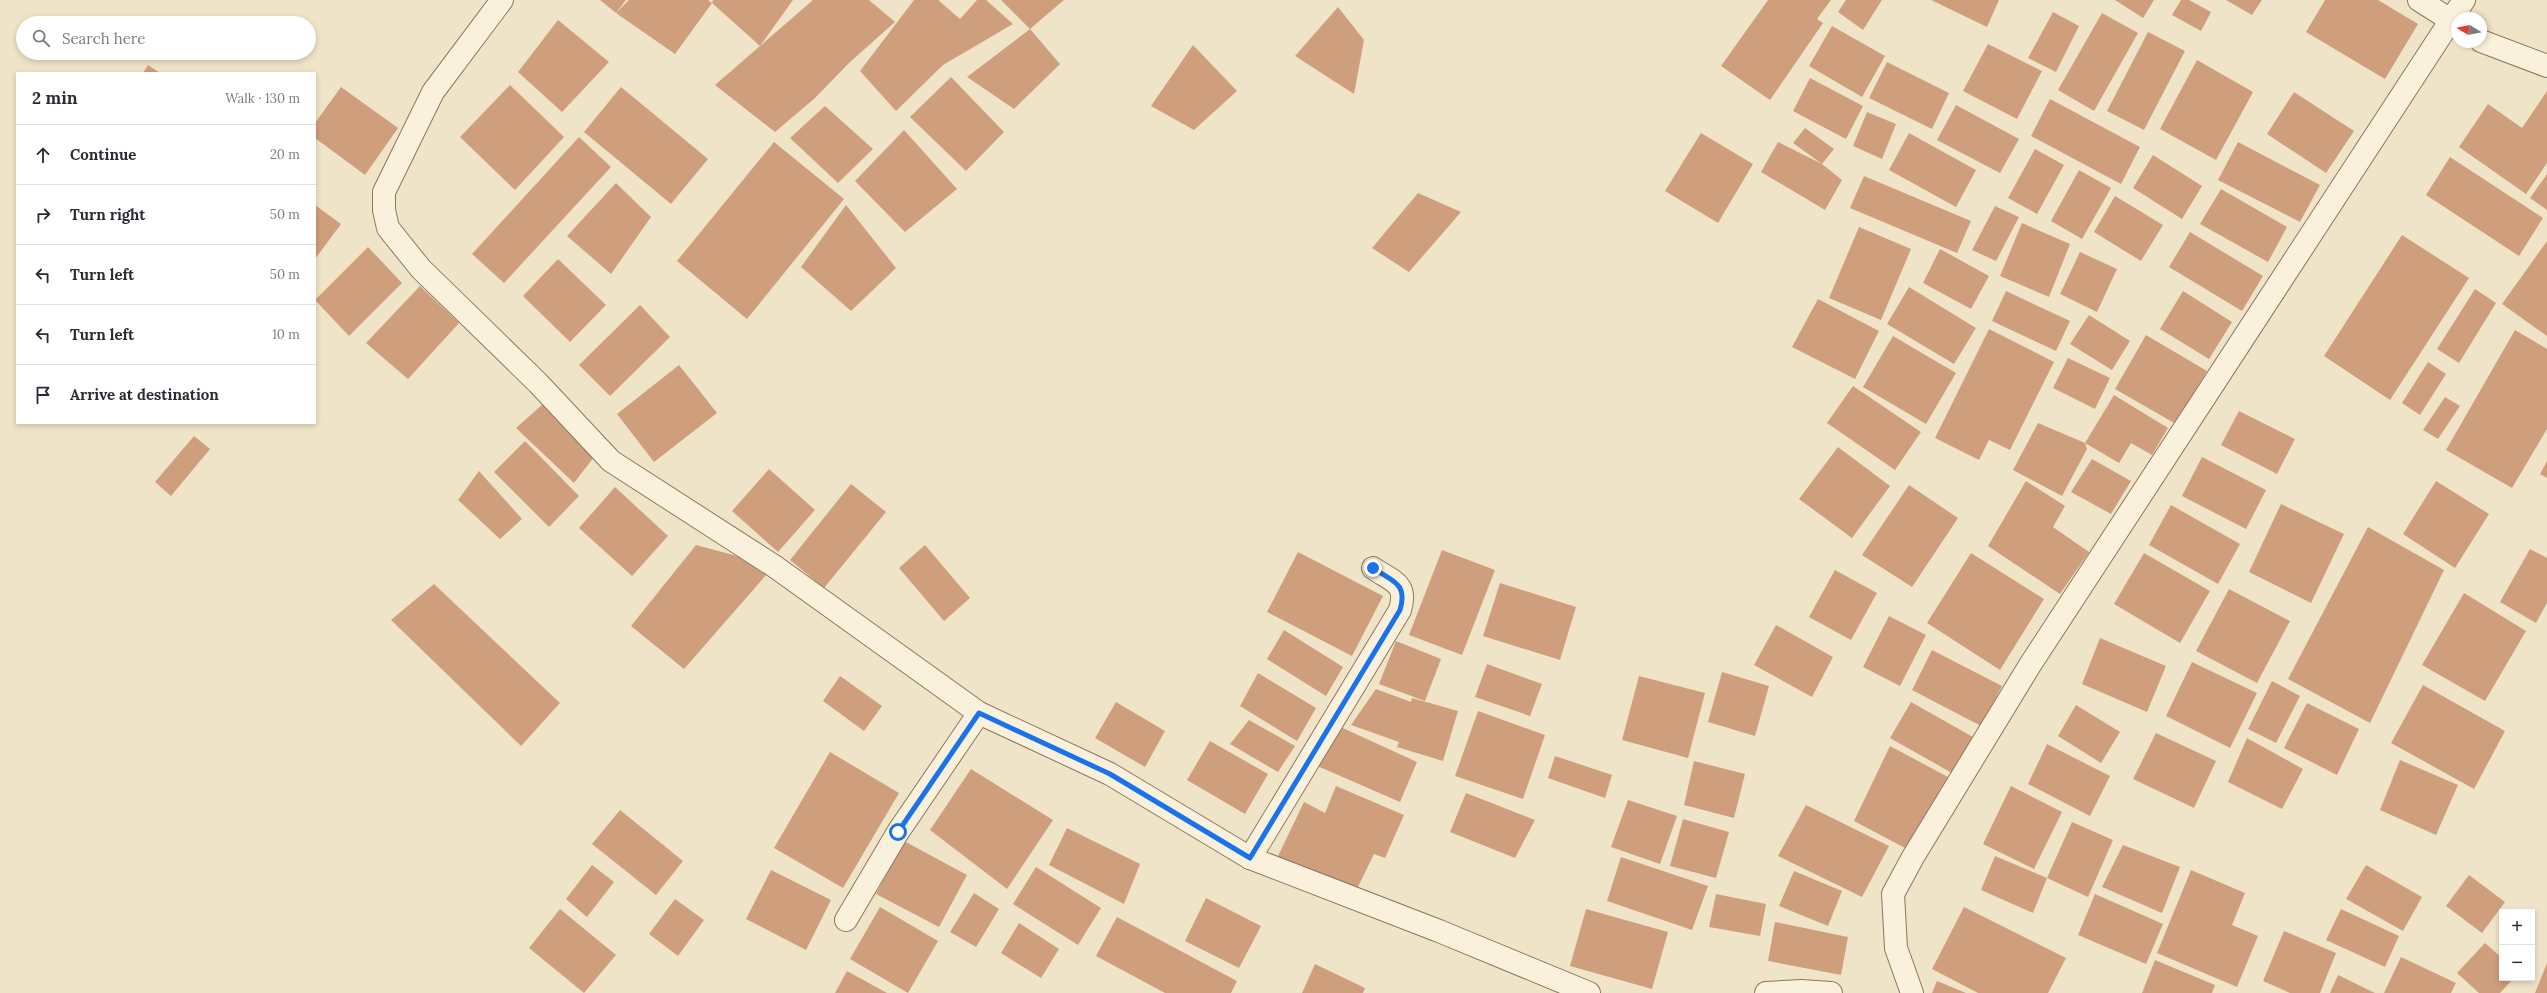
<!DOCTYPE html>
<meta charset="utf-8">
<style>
:root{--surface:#fff;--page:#f2f2f3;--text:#2b2b33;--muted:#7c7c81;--line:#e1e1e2}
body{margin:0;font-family:Lora,serif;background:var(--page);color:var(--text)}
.controls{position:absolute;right:12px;bottom:12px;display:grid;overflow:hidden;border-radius:0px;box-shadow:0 2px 6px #0003}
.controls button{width:36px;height:36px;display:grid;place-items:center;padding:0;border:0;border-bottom:1px solid var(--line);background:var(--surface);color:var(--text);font:20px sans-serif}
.compass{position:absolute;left:2451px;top:12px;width:36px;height:36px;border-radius:50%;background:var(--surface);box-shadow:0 2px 6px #0003;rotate:280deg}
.stop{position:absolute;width:12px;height:12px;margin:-9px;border:3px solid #1a73e8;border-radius:50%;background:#fff}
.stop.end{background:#1a73e8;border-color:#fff;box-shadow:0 1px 4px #0008}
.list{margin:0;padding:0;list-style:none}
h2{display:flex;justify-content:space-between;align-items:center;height:52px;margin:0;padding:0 16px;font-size:17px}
h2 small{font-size:13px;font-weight:400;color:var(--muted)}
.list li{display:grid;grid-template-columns:26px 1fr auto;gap:12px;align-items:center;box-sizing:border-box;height:60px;padding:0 16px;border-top:1px solid var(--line)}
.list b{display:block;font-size:15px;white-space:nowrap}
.list em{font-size:13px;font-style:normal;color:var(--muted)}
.icon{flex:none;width:22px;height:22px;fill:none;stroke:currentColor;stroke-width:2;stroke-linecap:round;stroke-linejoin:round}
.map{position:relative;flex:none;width:2547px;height:993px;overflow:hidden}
.search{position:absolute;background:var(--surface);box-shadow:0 2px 6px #0003;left:16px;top:16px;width:300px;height:44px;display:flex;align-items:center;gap:10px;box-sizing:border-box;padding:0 14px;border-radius:22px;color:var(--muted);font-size:15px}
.panel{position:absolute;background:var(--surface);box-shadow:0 2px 6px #0003;left:16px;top:72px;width:300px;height:352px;border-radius:0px}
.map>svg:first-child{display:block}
.building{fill:#cf9f7d}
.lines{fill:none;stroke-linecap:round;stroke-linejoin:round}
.minor-casing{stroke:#8d765c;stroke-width:24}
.minor{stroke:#faf1dc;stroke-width:22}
.route{stroke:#1a73e8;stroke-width:5}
</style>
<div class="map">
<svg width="2547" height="993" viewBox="0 0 2547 993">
<rect width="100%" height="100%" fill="#f0e4c8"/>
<g class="building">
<polygon points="600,0 626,0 616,13"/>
<polygon points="629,0 708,0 712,3 675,54 616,13"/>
<polygon points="713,0 793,0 760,46 712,3"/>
<polygon points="813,0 869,0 895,22 849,63 815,98 775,132 715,85"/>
<polygon points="914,0 938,0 960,19 977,0 986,0 1013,24 943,65 896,111 860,71"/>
<polygon points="1001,0 1064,0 1030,29"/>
<polygon points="1768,0 1831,0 1817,19 1823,23 1770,100 1721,66"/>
<polygon points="1846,0 1882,0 1863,30 1838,12"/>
<polygon points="1931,0 1999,0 1987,27"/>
<polygon points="2115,0 2154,0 2143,18"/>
<polygon points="2181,0 2189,0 2211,12 2201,31 2172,15"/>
<polygon points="2226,0 2262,0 2252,15"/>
<polygon points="2325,0 2378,0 2418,24 2385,79 2306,32"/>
<polygon points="1338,7 1364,40 1354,94 1295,56"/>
<polygon points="2053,12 2079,26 2056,72 2028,58"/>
<polygon points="2102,13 2138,33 2094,111 2058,90"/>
<polygon points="558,20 609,62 562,112 518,72"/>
<polygon points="1832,26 1885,56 1862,97 1809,66"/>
<polygon points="1030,29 1060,64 1014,109 967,77"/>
<polygon points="2148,32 2185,51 2144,130 2107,111"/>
<polygon points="1988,44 2042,71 2017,119 1963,91"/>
<polygon points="1193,45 1237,91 1194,130 1151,106"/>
<polygon points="2197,60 2253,92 2216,160 2160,129"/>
<polygon points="1887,62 1949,93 1932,129 1869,98"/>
<polygon points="148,65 160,73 143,73"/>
<polygon points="951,77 1004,132 966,171 910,117"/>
<polygon points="1810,78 1863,106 1846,139 1793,111"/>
<polygon points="510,85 564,137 515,190 460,137"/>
<polygon points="341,87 398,128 365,175 315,138 315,123"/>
<polygon points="621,87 708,159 671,204 584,132"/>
<polygon points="2547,91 2547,163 2526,194 2459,147 2488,104 2522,128"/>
<polygon points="2294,92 2354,131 2326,173 2267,134"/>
<polygon points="2050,99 2140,147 2121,184 2031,136"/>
<polygon points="1956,105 2019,139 2000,173 1937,140"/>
<polygon points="825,106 873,149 838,183 790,138"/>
<polygon points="1867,112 1896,124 1882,159 1853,146"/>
<polygon points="1805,128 1834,149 1822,164 1793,143"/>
<polygon points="904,130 957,189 905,232 855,181"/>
<polygon points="1701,133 1753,164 1718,223 1665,191"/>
<polygon points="1909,133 1976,170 1956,207 1889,170"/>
<polygon points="579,137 611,167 504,283 472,254"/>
<polygon points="774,142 844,199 747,319 677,261"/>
<polygon points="1778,142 1822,164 1842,180 1825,210 1761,172"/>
<polygon points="2238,142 2320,185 2300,222 2218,180"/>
<polygon points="2035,149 2064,165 2037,214 2008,198"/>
<polygon points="2153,155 2202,186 2182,219 2133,188"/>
<polygon points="2450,157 2543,218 2519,256 2426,195"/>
<polygon points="2079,170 2111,188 2082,239 2051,221"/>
<polygon points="2547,174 2547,210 2530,198"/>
<polygon points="1864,176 1971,221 1957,253 1850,208"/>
<polygon points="616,183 651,217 611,274 567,236"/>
<polygon points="2221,189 2287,227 2268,262 2200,224"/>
<polygon points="1418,193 1461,212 1409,272 1372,248"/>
<polygon points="2115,196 2163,225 2141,261 2094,232"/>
<polygon points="315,205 341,224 315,259"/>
<polygon points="846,205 896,268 851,311 801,267"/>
<polygon points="1995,206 2019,217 1996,261 1972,250"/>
<polygon points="2022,223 2070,244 2049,297 2000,276"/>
<polygon points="1859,227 1911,249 1881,320 1829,298"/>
<polygon points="2190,232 2263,276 2242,311 2169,267"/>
<polygon points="2402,235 2469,278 2390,400 2324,356"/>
<polygon points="2547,241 2547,336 2502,304"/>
<polygon points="368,247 402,283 349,336 315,300"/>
<polygon points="1940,249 1989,276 1971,309 1923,283"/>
<polygon points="2080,252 2117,269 2097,312 2060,294"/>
<polygon points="558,259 606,305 570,342 523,296"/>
<polygon points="420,286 459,323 408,379 366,343"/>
<polygon points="1909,287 1976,328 1954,364 1887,324"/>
<polygon points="2475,289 2496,303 2459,363 2437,349"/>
<polygon points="2006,291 2070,321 2056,351 1992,321"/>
<polygon points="2183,291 2232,322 2209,359 2160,329"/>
<polygon points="1818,299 1879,331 1855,379 1792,347"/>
<polygon points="640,305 670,337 610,396 579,365"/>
<polygon points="2089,315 2130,341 2112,370 2070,344"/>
<polygon points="1989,329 2054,362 2010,450 1989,440 1979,460 1935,438"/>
<polygon points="2515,330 2547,349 2547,429 2512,488 2446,450"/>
<polygon points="2146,335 2207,371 2176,424 2115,389"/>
<polygon points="1893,336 1956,373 1926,424 1863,387"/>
<polygon points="2068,358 2110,378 2095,409 2053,388"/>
<polygon points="2428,362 2446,374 2420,415 2402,403"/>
<polygon points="679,365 717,413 654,462 617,414"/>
<polygon points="1853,386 1921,432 1895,470 1827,423"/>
<polygon points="2114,395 2168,428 2152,455 2131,443 2119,463 2085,443"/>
<polygon points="2445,397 2460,406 2438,439 2423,430"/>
<polygon points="543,404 594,457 574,483 516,428"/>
<polygon points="2239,411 2295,439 2277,474 2221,445"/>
<polygon points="2038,423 2085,443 2087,449 2062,496 2013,470"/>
<polygon points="194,436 210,449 171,496 155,482"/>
<polygon points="525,441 579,496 549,527 494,472"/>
<polygon points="1838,447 1890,486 1852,538 1799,499"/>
<polygon points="2202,457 2266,490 2246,529 2182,496"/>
<polygon points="2092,459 2131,481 2111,514 2071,492"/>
<polygon points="2547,461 2547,478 2540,474"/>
<polygon points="769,469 815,510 778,552 732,511"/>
<polygon points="479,471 522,519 500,539 458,500"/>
<polygon points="2026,481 2065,506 2053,527 2089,552 2060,594 1988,546"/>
<polygon points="2436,481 2489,514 2455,568 2403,534"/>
<polygon points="851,484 886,512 824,588 790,560"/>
<polygon points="1909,485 1958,518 1912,587 1862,555"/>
<polygon points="615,487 668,536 632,576 579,528"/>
<polygon points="2281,504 2344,534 2311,603 2249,572"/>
<polygon points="2171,505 2240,544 2218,584 2149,545"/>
<polygon points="2368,527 2444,570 2370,723 2288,679"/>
<polygon points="696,545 774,566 684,669 631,626"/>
<polygon points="925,545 970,598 944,621 899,568"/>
<polygon points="2530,549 2547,558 2547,603 2536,623 2500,602"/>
<polygon points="1442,550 1495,570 1462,655 1409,635"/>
<polygon points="1298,552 1383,596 1352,656 1267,612"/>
<polygon points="1971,553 2044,599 2000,670 1927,623"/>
<polygon points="2144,553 2210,591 2180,643 2114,604"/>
<polygon points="1835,570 1877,593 1851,640 1809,617"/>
<polygon points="1500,583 1576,607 1560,660 1483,636"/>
<polygon points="434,584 560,703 521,746 391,620"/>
<polygon points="2229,589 2290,621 2257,683 2196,651"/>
<polygon points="2464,593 2526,631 2485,701 2422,665"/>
<polygon points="1889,616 1926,635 1900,686 1863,667"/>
<polygon points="1776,625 1833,657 1812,697 1754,665"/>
<polygon points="1284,630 1343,667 1326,696 1267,659"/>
<polygon points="2100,638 2166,666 2147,712 2082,684"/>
<polygon points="1396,641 1441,659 1425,701 1379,684"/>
<polygon points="1932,650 2002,686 1981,726 1912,690"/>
<polygon points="2192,662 2257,693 2230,748 2166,716"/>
<polygon points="1487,664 1542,684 1530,716 1475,697"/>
<polygon points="1722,672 1769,686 1755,736 1708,722"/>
<polygon points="1258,673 1316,708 1297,741 1240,706"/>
<polygon points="840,676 882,706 864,731 823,701"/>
<polygon points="1639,676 1705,693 1688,758 1622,740"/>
<polygon points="2272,681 2300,696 2276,743 2248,729"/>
<polygon points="2423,685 2505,731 2474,789 2391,743"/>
<polygon points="1376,689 1411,702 1412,698 1458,711 1443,761 1397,747 1399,742 1351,725"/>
<polygon points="1116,702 1165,731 1145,767 1095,738"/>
<polygon points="1911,702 1973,737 1952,773 1890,738"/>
<polygon points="2307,703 2359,729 2337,775 2284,748"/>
<polygon points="2076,705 2120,732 2101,763 2058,736"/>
<polygon points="1478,711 1545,735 1523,799 1455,776"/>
<polygon points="1249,720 1295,746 1278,772 1230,744"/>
<polygon points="1334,724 1417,762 1400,802 1315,765"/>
<polygon points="2156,733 2216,761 2194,808 2133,779"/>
<polygon points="2247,738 2303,769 2282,809 2228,782"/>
<polygon points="1210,741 1268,774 1245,814 1187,780"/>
<polygon points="2047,744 2110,776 2090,816 2028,784"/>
<polygon points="1890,746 1948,777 1905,848 1854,821"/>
<polygon points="830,752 899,793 843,888 774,848"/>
<polygon points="1555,756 1612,775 1605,798 1548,778"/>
<polygon points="2400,760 2458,785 2436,835 2380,810"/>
<polygon points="1694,761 1745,774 1734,818 1684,805"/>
<polygon points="971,769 1053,820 1007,889 930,830"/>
<polygon points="1336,786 1404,815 1385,858 1374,854 1355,893 1278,856 1304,802 1325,813"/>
<polygon points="2011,786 2062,812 2034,869 1983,844"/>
<polygon points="1466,793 1535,820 1515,858 1450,832"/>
<polygon points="1628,800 1677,816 1660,864 1611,847"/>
<polygon points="1806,805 1889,846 1862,897 1778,856"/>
<polygon points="620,810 683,861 656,895 592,844"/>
<polygon points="1683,819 1729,832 1716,878 1670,866"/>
<polygon points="2072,822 2113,840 2088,897 2047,878"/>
<polygon points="1067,828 1140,864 1124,904 1049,865"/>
<polygon points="904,841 967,875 939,927 876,894"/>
<polygon points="2123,845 2180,867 2162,913 2102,887"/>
<polygon points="1995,856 2047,878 2033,913 1981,890"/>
<polygon points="1621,857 1708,886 1692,930 1607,901"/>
<polygon points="592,865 614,882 587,917 566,899"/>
<polygon points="2366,865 2422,897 2403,931 2346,899"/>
<polygon points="1036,867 1101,908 1078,945 1013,904"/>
<polygon points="771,870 831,900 806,950 746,919"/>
<polygon points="2191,870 2245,893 2232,925 2258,936 2237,987 2157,953"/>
<polygon points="1794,871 1842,891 1828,926 1779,906"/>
<polygon points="2469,875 2505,902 2482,933 2446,906"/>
<polygon points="974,893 999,909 976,947 950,932"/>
<polygon points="1716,894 1766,904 1760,936 1709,927"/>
<polygon points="2095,894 2163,924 2146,964 2078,935"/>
<polygon points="1206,898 1261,926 1239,968 1185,941"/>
<polygon points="675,899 704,920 678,956 649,934"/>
<polygon points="880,907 938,941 908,993 850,959"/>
<polygon points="1964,907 2066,958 2048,993 1978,993 1932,969"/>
<polygon points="560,909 616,955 584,993 529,948"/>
<polygon points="1586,909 1668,932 1652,989 1570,966"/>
<polygon points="2341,909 2399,936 2385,967 2326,940"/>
<polygon points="1117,917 1237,981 1231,993 1165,993 1096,956"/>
<polygon points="1775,922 1848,937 1841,975 1768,961"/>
<polygon points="1019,923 1059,949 1041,978 1001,953"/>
<polygon points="2284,931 2336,953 2320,993 2290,993 2263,981"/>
<polygon points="2485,943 2502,958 2502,978 2514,978 2500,993 2479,993 2457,973"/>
<polygon points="2401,957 2456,983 2451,993 2384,993"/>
<polygon points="2155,960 2215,985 2212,993 2142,993"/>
<polygon points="2547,963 2547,993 2535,993"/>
<polygon points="1315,964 1365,988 1363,993 1302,993"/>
<polygon points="847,971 887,993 835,993"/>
<polygon points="2338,975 2375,993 2330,993"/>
<polygon points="1937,981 1966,993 1932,993"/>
</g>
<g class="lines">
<defs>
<g id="minor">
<polyline points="502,0 433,92 384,192 384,210 388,228 421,269 538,383 611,461 774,566 979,713 1110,774 1250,858 1439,931 1589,993"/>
<polyline points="2419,0 2457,24"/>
<polyline points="2481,41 2547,66"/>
<path d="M1250 858 1400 610C1408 583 1393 582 1373 568"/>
<polyline points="846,920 898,832 979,713"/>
<polyline points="1766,993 1801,991 1831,993"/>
<polyline points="1912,993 1896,948 1893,894 1913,857 2030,665 2464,0"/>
</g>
</defs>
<use href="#minor" class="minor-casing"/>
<use href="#minor" class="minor"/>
</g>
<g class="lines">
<path class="route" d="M898 832 979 713 1110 774 1250 858 1400 610C1408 583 1393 582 1373 568"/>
</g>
</svg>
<div class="controls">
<button>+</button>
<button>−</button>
</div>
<svg class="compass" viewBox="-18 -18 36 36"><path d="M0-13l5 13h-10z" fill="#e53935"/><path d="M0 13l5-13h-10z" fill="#7c7c81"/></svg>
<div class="stop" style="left:898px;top:832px"></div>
<div class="stop end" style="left:1373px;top:568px"></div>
<div class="search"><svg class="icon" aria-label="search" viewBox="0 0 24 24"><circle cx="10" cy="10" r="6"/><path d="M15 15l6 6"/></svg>Search here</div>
<section class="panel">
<h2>2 min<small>Walk · 130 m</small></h2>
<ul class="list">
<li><svg class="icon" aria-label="ahead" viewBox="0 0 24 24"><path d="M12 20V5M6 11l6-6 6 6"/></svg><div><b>Continue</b></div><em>20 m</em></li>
<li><svg class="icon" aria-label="right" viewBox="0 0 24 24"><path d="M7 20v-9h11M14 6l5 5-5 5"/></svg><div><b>Turn right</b></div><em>50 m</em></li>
<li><svg class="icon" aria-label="left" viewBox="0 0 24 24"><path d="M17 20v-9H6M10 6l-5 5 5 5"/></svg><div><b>Turn left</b></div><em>50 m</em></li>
<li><svg class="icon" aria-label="left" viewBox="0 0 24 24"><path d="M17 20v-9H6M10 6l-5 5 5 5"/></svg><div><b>Turn left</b></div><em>10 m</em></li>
<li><svg class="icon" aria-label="arrive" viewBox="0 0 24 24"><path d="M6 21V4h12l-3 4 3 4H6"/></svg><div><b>Arrive at destination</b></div></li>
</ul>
</section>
</div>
